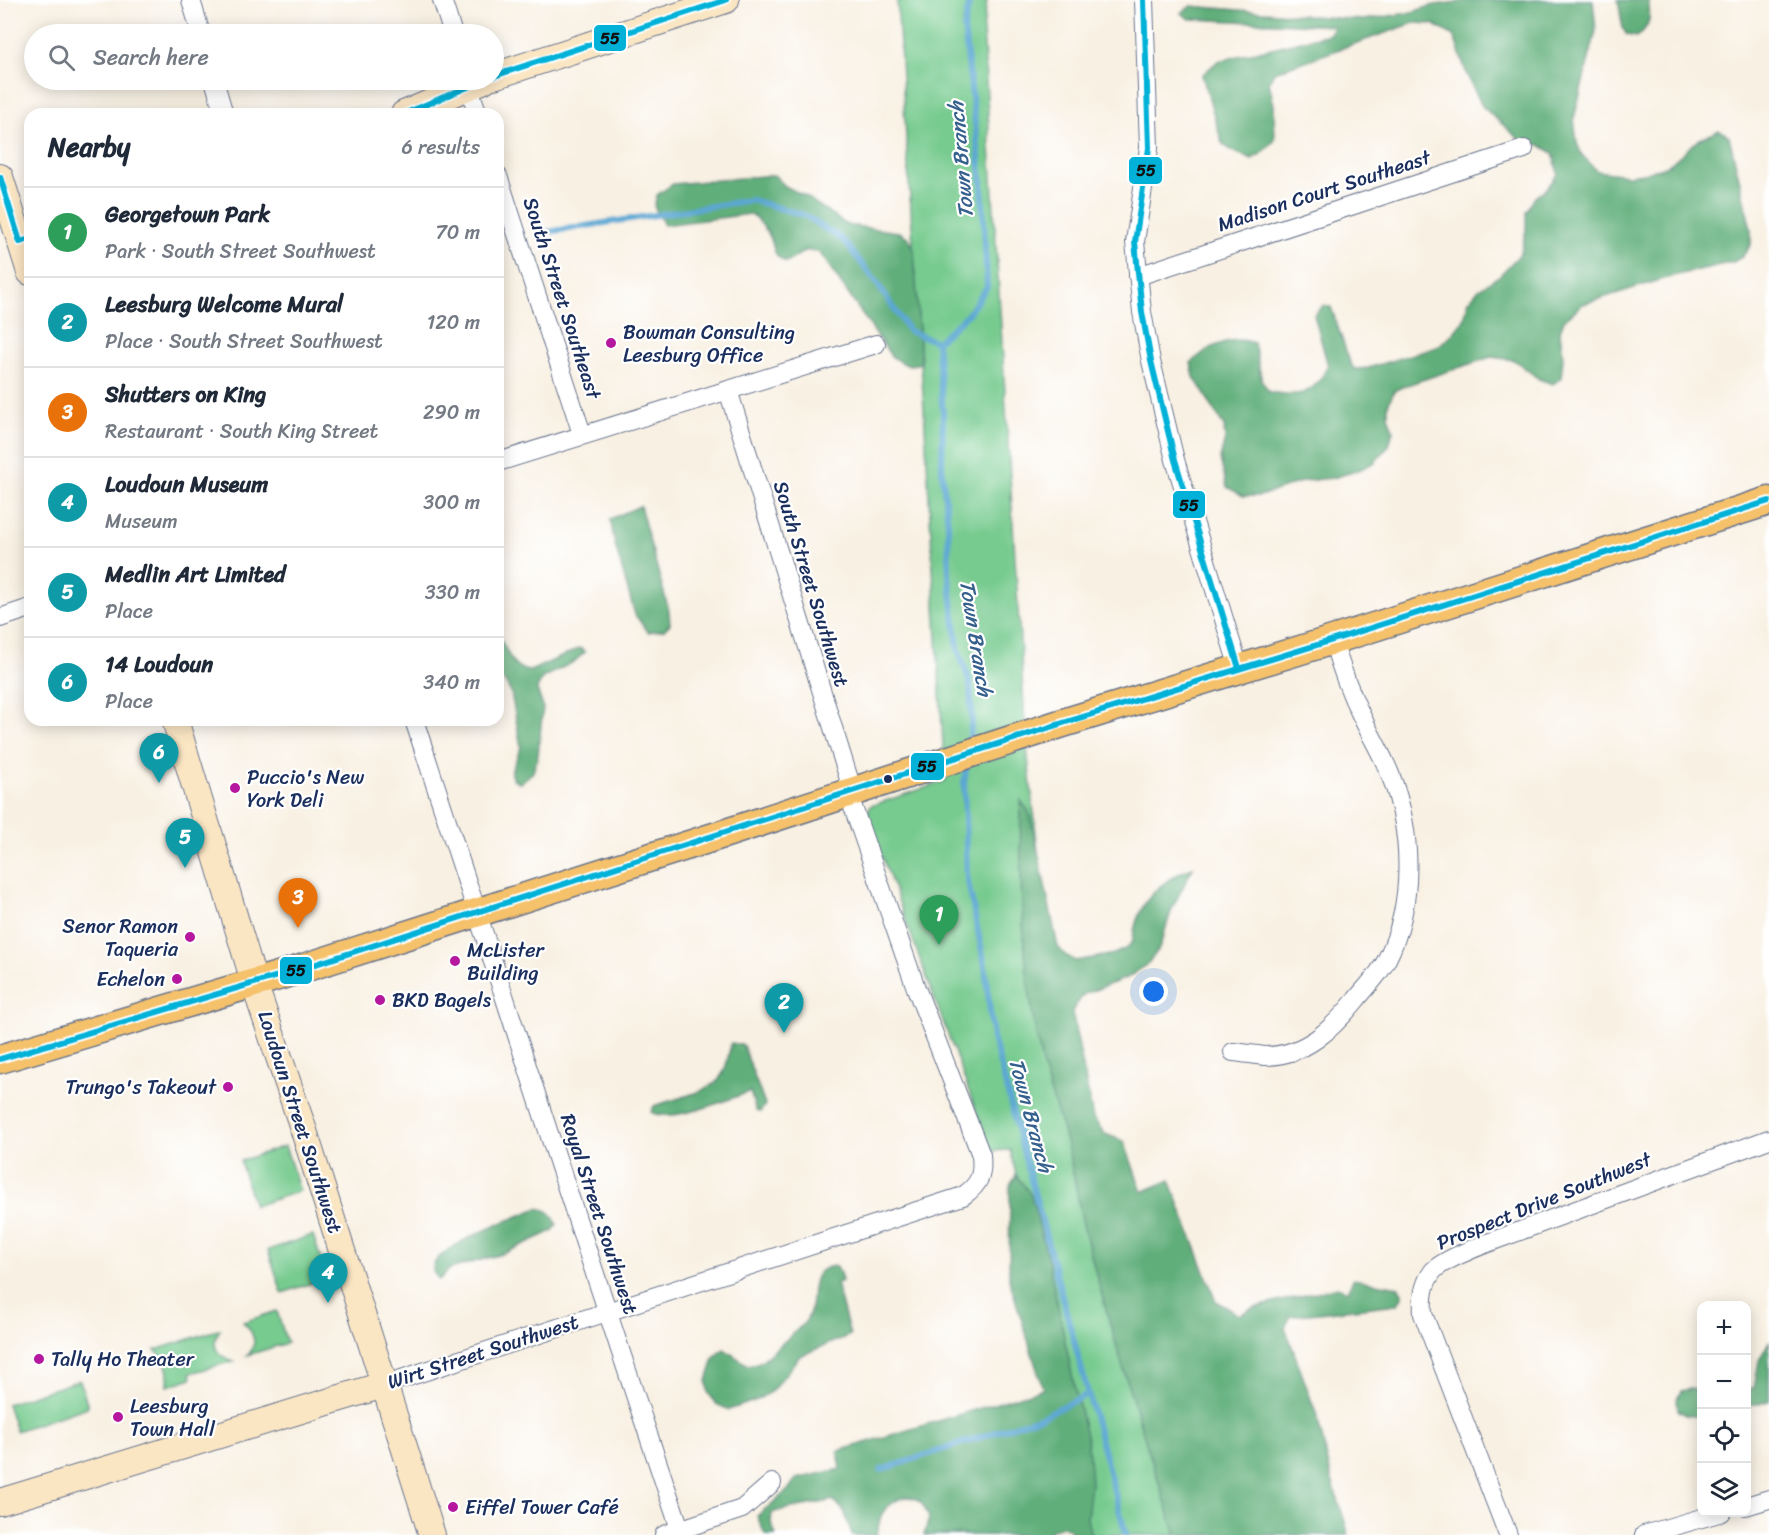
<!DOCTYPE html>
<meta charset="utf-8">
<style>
:root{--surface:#fff;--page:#f2f2f3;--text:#1f2937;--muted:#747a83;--line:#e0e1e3;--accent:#2563eb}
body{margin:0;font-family:Sriracha,sans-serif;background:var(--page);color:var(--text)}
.controls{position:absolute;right:18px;bottom:18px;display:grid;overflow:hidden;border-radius:12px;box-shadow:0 3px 15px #0003}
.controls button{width:54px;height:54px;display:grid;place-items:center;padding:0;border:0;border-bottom:2px solid var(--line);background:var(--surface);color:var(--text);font:30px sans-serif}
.you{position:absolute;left:1154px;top:992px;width:21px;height:21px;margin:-15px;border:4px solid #fff;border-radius:50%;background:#1a73e8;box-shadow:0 0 0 9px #1a73e833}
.badge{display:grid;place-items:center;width:39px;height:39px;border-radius:50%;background:var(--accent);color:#fff;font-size:20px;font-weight:700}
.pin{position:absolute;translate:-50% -50px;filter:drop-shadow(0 2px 3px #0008)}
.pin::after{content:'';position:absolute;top:32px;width:21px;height:18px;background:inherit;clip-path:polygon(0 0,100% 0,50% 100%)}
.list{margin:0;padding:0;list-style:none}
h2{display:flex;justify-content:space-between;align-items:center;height:78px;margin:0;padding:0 24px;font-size:26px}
h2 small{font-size:20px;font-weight:400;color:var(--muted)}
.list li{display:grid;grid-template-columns:39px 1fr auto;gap:18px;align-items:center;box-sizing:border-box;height:90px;padding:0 24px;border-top:2px solid var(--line)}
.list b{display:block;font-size:22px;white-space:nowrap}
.list p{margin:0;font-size:20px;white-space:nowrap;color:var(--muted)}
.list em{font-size:20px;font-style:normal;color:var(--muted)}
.icon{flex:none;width:33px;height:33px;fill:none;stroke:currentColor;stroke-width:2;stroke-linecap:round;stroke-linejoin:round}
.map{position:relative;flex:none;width:1769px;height:1535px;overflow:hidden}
.search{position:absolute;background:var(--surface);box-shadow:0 3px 15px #0003;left:24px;top:24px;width:480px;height:66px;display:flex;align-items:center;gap:15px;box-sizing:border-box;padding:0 21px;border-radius:33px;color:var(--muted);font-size:22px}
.panel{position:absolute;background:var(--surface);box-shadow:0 3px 15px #0003;left:24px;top:108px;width:480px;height:618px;border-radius:18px}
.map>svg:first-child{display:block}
.green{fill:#77cb8f;stroke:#497d76;stroke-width:1.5}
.forest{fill:#61af7a;stroke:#3e6f6c;stroke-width:1.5}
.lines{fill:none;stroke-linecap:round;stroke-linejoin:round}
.stream{stroke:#5ba7d3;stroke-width:6}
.street-casing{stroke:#68738c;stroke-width:20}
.secondary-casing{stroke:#68738c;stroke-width:28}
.primary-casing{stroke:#68738c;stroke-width:31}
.street{stroke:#fff;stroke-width:18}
.secondary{stroke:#fbe6c4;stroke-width:26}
.primary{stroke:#f5c16b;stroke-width:28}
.bus-1-casing{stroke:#fff;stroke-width:10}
.bus-1{stroke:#01b1d8;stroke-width:6}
.poi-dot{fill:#b5179e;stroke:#fff;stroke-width:2}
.bus-dot{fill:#1b2f5e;stroke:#fff;stroke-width:2}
.labels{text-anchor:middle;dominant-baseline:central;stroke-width:4.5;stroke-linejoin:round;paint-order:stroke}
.street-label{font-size:20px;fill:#1b2f5e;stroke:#fff}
.poi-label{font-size:20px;fill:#1b2f5e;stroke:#fff;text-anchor:start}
.water-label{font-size:21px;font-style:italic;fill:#355f8d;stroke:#fff}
.line-badge{stroke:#fff;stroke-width:2}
.pale-badge-label{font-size:16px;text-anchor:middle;font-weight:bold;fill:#111}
</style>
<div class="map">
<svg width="1769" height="1535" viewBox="0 0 1769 1535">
<rect width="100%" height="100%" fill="#fff"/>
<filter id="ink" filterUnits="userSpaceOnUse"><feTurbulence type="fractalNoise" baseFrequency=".0167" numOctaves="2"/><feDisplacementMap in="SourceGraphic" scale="12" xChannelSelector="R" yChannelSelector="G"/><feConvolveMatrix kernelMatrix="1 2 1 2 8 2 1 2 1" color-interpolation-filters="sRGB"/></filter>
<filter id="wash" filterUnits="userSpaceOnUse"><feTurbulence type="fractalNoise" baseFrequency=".008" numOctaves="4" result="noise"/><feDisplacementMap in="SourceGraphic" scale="24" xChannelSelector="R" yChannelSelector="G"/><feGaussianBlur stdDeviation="1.35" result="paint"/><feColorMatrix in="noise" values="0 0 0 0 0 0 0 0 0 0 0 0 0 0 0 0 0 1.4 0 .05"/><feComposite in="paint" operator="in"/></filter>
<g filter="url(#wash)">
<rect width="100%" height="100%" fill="#f8f0e2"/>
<g class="green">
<polygon points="897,0 987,0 983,30 1026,739 1044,908 1091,1168 1211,1535 1086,1535 1068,1385 1010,1150 991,1151 867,816 870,806 945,781 924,410"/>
<polygon points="285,1146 300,1191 254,1206 240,1161"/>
<polygon points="313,1235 327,1278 282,1293 268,1250"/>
<path d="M277 1311 287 1343 248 1355C259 1343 253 1332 243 1322Z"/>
<path d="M220 1329C210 1346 216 1356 234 1361L191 1373 192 1378 168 1386C169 1370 167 1361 155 1350Z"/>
<polygon points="80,1380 88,1407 16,1431 7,1404"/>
</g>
<g class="forest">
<path d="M1472 0H1593L1596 31 1574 118 1577 143 1582 155 1597 171 1628 175 1650 172 1670 164 1698 140 1719 130 1729 136 1751 229V245L1742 257 1733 262 1673 276 1583 304 1564 320 1560 331 1563 358 1561 378 1553 384 1539 379 1514 360 1491 357 1404 386 1394 391 1388 405V416L1393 430 1389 446 1374 463 1356 471 1333 478 1304 481 1260 496H1243L1227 487 1220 459 1225 439 1224 426 1194 377 1191 363C1207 347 1233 334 1254 343L1262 381 1269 392C1300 397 1313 396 1328 366L1314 315 1324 305 1331 307 1351 365 1355 369 1368 368 1436 347 1449 338 1464 320 1468 302 1479 289 1500 275 1521 253 1526 230V212L1535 197 1547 188 1558 174 1553 153 1540 145 1520 140 1482 106 1467 75 1454 36 1433 24 1414 23 1274 72 1269 82 1274 105 1275 140 1261 154 1252 159 1232 151 1222 143 1202 75 1218 61 1330 34 1333 26 1190 19 1181 13 1191 6 1363 20 1408 13 1434 5Z"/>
<path d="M1618 0H1648C1651 15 1651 26 1637 37L1627 35 1623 29Z"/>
<path d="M774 175 785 186 805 196 847 225 899 232 909 238 914 250 921 363C907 367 902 364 891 356L820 253C801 245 801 258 785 262 771 253 776 250 770 237 766 228 759 221 751 214L664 225 654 206 657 195 673 184Z"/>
<polygon points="640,506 669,611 670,624 664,630 648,632 635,615 615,545 610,519"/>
<path d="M498 636C509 650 509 669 530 671L580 648 585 652 574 662 542 678 537 689 543 707 538 755 533 772 520 783 514 780 511 772 521 747 511 693 505 682 498 677Z"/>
<path d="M1021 801 1028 810 1033 828 1058 947 1065 955 1076 961 1114 954 1127 948 1133 941C1135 904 1160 880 1193 867L1172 909 1159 949 1147 965 1127 978 1084 994 1072 1011 1093 1118 1105 1134 1124 1141 1142 1192 1170 1180 1216 1301 1239 1315 1253 1308 1337 1287 1348 1291 1353 1279 1399 1287 1403 1295 1398 1304 1291 1316 1285 1327 1317 1416 1332 1480 1349 1535H1176C1144 1439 1114 1342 1088 1244 1079 1213 1076 1181 1068 1150 1062 1122 1050 1095 1043 1067 1023 984 1019 886 1021 801Z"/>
<path d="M731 1043 743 1045 765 1105 760 1112 756 1111 750 1092C727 1099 673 1124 651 1112L654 1106C670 1100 709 1092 719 1079 727 1069 728 1056 731 1043Z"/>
<path d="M1016 1175 1031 1195 1049 1263 1075 1389 1088 1444 1091 1483 1087 1519 1091 1535H1074L1068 1528 1061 1526 1043 1535H924L929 1518C926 1511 923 1502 916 1499 903 1493 886 1505 881 1516 879 1522 878 1529 877 1535H852L844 1511 833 1500C813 1506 792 1506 772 1513L771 1523 776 1535H765L757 1516 788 1490 796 1479 841 1469 838 1451 1043 1389 1009 1279 1010 1186Z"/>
<path d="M538 1208C550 1210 553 1215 557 1225L553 1231 505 1253 450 1269 439 1280C435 1275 431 1271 434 1264 444 1243 515 1218 538 1208Z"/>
<path d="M835 1266 840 1273 842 1281 836 1283 850 1335 800 1356 772 1391 757 1400 729 1410 716 1404 708 1392 707 1381 714 1358 724 1349 748 1365C752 1364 757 1364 761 1361 768 1356 804 1325 807 1319 818 1302 803 1268 835 1266Z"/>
<polygon points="1769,1342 1769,1401 1757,1404 1747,1405 1747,1388 1754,1388 1759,1360"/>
<polygon points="1701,1387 1701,1417 1686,1415 1678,1410 1677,1399 1681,1391"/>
</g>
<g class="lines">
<g class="stream">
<polyline points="541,233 751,200 804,215 843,240 874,279 909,331 937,342"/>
<polyline points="969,744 972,719 970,683 958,649 949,576 948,524 942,472 943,413 937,342 968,314 987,287 982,183 964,28 969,4 972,0"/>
<polyline points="967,763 964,783 967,877 985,966 993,1038 1126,1535"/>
<polyline points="881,1470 1041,1417 1088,1394"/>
</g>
</g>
</g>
<g filter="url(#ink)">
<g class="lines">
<defs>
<g id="street">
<polyline points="191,0 201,34"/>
<polyline points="442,0 453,34"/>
<polyline points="1144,0 1149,148 1135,242 1142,312 1151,361 1175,460 1239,668"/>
<polyline points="214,80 224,114"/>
<polyline points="466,80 478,114"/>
<polyline points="498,176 582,434"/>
<polyline points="1138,276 1524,149"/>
<polyline points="728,390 853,792"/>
<polyline points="498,462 876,344"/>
<polyline points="0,618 30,608"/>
<path d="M414 720C503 990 589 1261 680 1529"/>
<path d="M1233 1052C1244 1053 1255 1055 1265 1056 1305 1056 1332 1029 1355 1001 1365 988 1379 975 1386 961 1415 905 1413 832 1390 774 1382 754 1371 736 1362 717 1350 693 1340 665 1333 640"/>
<path d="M383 1385 963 1196C980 1184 983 1175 981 1155L916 988 848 793"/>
<polyline points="1746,1506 1769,1499"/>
<polyline points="664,1535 742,1509 772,1483"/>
<path d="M1508 1535 1423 1314C1422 1298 1423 1284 1433 1271 1447 1255 1511 1235 1533 1226 1612 1197 1690 1168 1769 1139"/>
<polyline points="1644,1535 1722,1512"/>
</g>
<g id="secondary">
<polyline points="494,76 726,0"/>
<polyline points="404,114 484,80"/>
<polyline points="0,177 30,272"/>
<polyline points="175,720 259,998 304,1131 432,1535"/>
<polyline points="0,1502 383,1385"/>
</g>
<polyline id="primary" points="0,1059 288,973 717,836 1063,723 1333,640 1769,501"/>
</defs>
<use href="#street" class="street-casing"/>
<use href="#secondary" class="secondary-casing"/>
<use href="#primary" class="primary-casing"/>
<use href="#street" class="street"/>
<use href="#secondary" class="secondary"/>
<use href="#primary" class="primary"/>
<defs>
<g id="bus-1">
<polyline points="1144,0 1149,148 1135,242 1142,312 1151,361 1175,460 1239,668"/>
<polyline points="494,76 726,0"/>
<polyline points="404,114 484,80"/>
<polyline points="0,177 20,242 30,239"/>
<polyline points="0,1059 288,973 1063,723 1333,640 1769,501"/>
</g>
</defs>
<use href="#bus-1" class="bus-1-casing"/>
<use href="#bus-1" class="bus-1"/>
</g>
</g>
<g class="poi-dot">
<circle cx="611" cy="343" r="6"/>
<circle cx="235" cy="788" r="6"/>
<circle cx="190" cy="937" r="6"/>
<circle cx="455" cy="961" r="6"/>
<circle cx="177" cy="979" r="6"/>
<circle cx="380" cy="1000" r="6"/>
<circle cx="228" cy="1087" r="6"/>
<circle cx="39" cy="1359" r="6"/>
<circle cx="118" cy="1417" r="6"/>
<circle cx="453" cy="1507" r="6"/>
</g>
<circle class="bus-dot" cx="888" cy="779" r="5"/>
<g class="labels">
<g class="street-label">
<text transform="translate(1324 191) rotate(-18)">Madison Court Southeast</text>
<text transform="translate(562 298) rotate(72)">South Street Southeast</text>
<text transform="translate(811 584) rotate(73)">South Street Southwest</text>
<text transform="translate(300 1122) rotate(72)">Loudoun Street Southwest</text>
<text transform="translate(1544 1201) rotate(-22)">Prospect Drive Southwest</text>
<text transform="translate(599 1214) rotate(72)">Royal Street Southwest</text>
<text transform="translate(483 1352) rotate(-18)">Wirt Street Southwest</text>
</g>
<g class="poi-label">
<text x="623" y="332">Bowman Consulting<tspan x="623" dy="23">Leesburg Office</tspan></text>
<text x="247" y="777">Puccio's New<tspan x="247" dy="23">York Deli</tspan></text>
<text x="178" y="926" text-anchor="end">Senor Ramon<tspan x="178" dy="23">Taqueria</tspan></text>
<text x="467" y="950">McLister<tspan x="467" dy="23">Building</tspan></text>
<text x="165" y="979" text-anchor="end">Echelon</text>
<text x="392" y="1000">BKD Bagels</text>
<text x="216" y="1087" text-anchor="end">Trungo's Takeout</text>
<text x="51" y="1359">Tally Ho Theater</text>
<text x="130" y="1406">Leesburg<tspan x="130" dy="23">Town Hall</tspan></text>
<text x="465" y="1507">Eiffel Tower Café</text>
</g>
<g class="water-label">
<text transform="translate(961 160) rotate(-95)">Town Branch</text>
<text transform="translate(976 638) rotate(81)">Town Branch</text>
<text transform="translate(1031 1115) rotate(75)">Town Branch</text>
</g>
</g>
<g class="line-badge">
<rect x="593" y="24" width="34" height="28" rx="6" fill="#01b1d8"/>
<rect x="1128" y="156" width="35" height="29" rx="6" fill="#01b1d8"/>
<rect x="1172" y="490" width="34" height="29" rx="6" fill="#01b1d8"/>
<rect x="910" y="752" width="35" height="29" rx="6" fill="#01b1d8"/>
<rect x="279" y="956" width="34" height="29" rx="6" fill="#01b1d8"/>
</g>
<g class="pale-badge-label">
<text x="610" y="44">55</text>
<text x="1146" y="176">55</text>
<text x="1189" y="511">55</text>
<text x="927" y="772">55</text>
<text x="296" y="976">55</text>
</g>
</svg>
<div class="controls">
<button>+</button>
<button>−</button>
<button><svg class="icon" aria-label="locate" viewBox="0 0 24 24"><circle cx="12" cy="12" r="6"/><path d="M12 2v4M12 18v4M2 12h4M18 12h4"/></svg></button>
<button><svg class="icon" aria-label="layers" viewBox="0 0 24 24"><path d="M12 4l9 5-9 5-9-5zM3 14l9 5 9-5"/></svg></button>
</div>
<div class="you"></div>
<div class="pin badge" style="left:939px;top:945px;background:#2e9e5b">1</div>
<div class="pin badge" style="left:784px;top:1033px;background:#0f9aa8">2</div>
<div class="pin badge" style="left:298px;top:928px;background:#e8710a">3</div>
<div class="pin badge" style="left:328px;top:1303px;background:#0f9aa8">4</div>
<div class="pin badge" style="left:185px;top:868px;background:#0f9aa8">5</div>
<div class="pin badge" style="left:159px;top:783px;background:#0f9aa8">6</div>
<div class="search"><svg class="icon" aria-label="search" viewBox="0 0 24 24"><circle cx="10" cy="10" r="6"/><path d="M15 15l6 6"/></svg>Search here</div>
<section class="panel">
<h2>Nearby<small>6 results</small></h2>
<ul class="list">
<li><span class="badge" style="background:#2e9e5b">1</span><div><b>Georgetown Park</b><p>Park · South Street Southwest</p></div><em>70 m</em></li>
<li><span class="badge" style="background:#0f9aa8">2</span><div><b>Leesburg Welcome Mural</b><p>Place · South Street Southwest</p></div><em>120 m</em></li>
<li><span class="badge" style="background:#e8710a">3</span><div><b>Shutters on King</b><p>Restaurant · South King Street</p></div><em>290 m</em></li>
<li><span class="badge" style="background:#0f9aa8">4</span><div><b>Loudoun Museum</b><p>Museum</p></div><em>300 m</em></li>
<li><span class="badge" style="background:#0f9aa8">5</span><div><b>Medlin Art Limited</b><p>Place</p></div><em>330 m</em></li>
<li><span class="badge" style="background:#0f9aa8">6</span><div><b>14 Loudoun</b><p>Place</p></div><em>340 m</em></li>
</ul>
</section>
</div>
